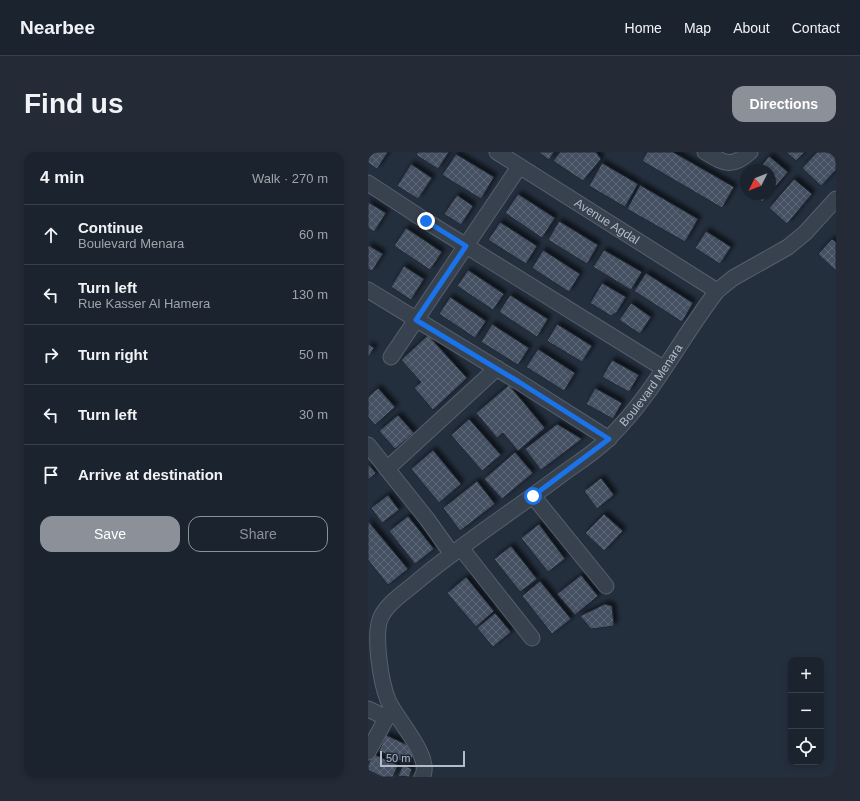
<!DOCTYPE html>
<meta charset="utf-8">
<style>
:root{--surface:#1b232e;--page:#242b36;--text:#f1f3f6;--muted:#a0a4aa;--line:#39404a;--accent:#8c9099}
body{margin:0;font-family:Helvetica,sans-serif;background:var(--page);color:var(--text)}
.controls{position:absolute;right:12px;bottom:12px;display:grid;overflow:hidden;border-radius:8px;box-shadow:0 2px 6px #0003}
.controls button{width:36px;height:36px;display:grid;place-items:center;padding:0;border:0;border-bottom:1px solid var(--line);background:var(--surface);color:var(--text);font:20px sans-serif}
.compass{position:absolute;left:372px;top:12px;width:36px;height:36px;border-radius:50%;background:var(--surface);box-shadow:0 2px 6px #0003;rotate:227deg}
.scale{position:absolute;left:12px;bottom:10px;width:85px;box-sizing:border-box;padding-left:4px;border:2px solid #b4bcc9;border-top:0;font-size:11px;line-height:14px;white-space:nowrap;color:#b4bcc9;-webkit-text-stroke:3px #1d2633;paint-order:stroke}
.stop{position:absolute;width:12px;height:12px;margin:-9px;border:3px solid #1a73e8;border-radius:50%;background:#fff}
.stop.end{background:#1a73e8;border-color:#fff;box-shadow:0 1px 4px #0008}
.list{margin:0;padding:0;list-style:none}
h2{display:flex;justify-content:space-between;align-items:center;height:52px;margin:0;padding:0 16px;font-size:17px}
h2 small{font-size:13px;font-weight:400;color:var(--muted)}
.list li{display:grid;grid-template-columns:26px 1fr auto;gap:12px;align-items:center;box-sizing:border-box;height:60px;padding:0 16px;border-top:1px solid var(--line)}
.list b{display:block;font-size:15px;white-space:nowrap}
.list p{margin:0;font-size:13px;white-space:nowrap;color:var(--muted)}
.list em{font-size:13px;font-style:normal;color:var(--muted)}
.actions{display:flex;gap:8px;padding:12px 16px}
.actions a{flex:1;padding:9px 0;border:1px solid var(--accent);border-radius:12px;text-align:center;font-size:14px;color:var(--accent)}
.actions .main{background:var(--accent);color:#fff}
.icon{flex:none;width:22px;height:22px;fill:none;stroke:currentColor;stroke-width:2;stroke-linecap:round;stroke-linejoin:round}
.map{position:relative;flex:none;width:468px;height:625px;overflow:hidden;border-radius:12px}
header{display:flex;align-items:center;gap:24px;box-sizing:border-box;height:56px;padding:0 20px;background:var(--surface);border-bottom:1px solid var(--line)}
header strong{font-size:19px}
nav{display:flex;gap:22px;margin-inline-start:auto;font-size:14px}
.intro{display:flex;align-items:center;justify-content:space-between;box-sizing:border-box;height:96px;padding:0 24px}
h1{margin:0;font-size:28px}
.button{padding:10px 18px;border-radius:12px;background:var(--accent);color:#fff;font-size:14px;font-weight:700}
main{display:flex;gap:24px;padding:0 24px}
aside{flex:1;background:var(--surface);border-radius:12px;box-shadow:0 2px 6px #0003}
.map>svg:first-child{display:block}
.building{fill:url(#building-cross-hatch);stroke:#1f2835;filter:url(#shadow)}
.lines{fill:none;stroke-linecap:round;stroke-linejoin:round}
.minor-casing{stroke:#565f6c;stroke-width:17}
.minor{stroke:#38414e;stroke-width:15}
.route{stroke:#1a73e8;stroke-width:5}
.labels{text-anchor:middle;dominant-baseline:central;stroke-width:3;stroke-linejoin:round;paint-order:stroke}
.street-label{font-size:12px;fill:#b4bcc9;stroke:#1d2633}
</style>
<header>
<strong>Nearbee</strong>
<nav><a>Home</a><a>Map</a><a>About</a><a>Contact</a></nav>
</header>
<div class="intro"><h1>Find us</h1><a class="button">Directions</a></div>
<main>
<aside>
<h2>4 min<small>Walk · 270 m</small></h2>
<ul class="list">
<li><svg class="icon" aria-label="ahead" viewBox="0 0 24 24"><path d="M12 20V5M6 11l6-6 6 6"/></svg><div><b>Continue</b><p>Boulevard Menara</p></div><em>60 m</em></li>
<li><svg class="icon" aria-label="left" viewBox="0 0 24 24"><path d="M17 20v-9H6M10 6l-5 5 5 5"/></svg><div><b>Turn left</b><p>Rue Kasser Al Hamera</p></div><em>130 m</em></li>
<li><svg class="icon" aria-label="right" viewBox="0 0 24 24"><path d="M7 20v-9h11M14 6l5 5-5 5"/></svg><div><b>Turn right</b></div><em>50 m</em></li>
<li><svg class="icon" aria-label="left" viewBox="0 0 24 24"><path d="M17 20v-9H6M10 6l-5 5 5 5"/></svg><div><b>Turn left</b></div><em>30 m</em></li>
<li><svg class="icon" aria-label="arrive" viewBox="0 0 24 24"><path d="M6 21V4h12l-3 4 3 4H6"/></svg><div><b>Arrive at destination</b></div></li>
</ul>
<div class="actions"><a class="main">Save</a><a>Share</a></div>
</aside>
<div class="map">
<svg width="468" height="625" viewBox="0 0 468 625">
<defs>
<pattern id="building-cross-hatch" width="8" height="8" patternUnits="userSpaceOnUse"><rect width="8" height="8" fill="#455162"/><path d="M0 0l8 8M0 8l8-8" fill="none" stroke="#5d6877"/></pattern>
<filter id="shadow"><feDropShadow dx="3.5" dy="-3.5" stdDeviation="2" flood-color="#0009"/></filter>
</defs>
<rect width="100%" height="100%" fill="#242f3e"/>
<g class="building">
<polygon points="0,0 20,0 9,17 0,11"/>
<polygon points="50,0 81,0 70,17 48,3"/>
<polygon points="170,0 186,0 181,8"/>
<polygon points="192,0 228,0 233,7 215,29 185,9"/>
<polygon points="279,0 305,0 366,35 354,56 274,9"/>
<polygon points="418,0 437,0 428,9"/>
<polygon points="449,0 468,0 468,18 453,34 434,16"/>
<polygon points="88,2 126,25 113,47 74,23"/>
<polygon points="401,4 420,20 402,41 402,18 390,18"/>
<polygon points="234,11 270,32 257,55 221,34"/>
<polygon points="43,12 64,26 50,47 29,34"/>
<polygon points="426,27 444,42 419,72 401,56"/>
<polygon points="272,33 330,67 317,90 259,57"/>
<polygon points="150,42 187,66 174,86 137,61"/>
<polygon points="385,42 401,42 394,50"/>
<polygon points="89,43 105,54 93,73 76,62"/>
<polygon points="0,50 18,61 6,80 0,76"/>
<polygon points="191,69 230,93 219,112 180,88"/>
<polygon points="132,70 169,94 158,112 120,88"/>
<polygon points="38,76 74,100 62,118 26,94"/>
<polygon points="338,79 363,95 352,112 327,96"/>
<polygon points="464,87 468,90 468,119 450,102"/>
<polygon points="0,93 15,102 4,119 0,117"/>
<polygon points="175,98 212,122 201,140 164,116"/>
<polygon points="236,98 274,120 263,138 225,115"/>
<polygon points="36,114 56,127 43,148 23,135"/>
<polygon points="100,118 136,142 125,158 89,134"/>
<polygon points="278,121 325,151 314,170 266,139"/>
<polygon points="234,131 258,145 249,160 243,164 222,151"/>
<polygon points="142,143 180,167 169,185 131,160"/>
<polygon points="82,145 118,169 107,186 71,162"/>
<polygon points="263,151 283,165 272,182 251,168"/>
<polygon points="124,172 161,196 150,213 113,190"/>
<polygon points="189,172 224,194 214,210 179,189"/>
<polygon points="60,183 99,226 65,258 46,236 53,230 33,208"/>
<polygon points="0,192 6,196 0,206"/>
<polygon points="170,197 207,221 196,239 158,215"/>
<polygon points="244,208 271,223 261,240 234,225"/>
<polygon points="141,233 177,276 150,299 135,281 129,286 108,261"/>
<polygon points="10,236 27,255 7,273 0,265 0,245"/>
<polygon points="227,236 254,251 245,267 218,252"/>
<polygon points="30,263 46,281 27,297 11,279"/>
<polygon points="101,267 133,303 114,319 83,283"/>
<polygon points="189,272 214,287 173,318 157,297"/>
<polygon points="65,298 93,332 71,351 43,317"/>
<polygon points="147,300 165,321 134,347 116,327"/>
<polygon points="0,312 8,321 0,328"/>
<polygon points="233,326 246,343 229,357 216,339"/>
<polygon points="109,329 127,352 92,379 75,356"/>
<polygon points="20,343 31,358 14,371 3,356"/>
<polygon points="236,362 255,379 236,399 217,381"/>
<polygon points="40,364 66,397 47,412 21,379"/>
<polygon points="0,369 40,417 20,433 0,408"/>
<polygon points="171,372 197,407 180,420 153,386"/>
<polygon points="143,394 169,427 152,440 126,407"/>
<polygon points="213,423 230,444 207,463 189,442"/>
<polygon points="98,425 126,459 108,475 79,441"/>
<polygon points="172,429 203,467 184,482 154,444"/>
<polygon points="237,452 244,454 246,474 223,477 212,464"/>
<polygon points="127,461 143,480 125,495 109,476"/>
<polygon points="18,583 48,597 41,612 11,599"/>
<polygon points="5,602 30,613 25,625 14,625 0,618 0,613"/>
<polygon points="35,613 44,617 41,625 30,624"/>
</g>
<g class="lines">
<defs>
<g id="minor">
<path id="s1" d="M129 0 349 139"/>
<path d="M337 0C356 11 363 17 382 0"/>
<polyline points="0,31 58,69 295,216"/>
<polyline points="0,138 151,230 241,287"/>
<polyline points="23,205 151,15"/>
<polyline points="0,293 59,367 84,402"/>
<polyline points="19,317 129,216"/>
<polyline points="165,344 238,434"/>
<polyline points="93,396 164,486"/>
<polyline points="0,557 19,566"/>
<polyline points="0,600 24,556"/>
<path id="s2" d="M54 625C66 606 27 566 20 548 13 531 5 482 13 465 19 452 34 442 45 433 92 393 144 360 193 323 209 311 228 300 242 285 285 243 312 187 349 139L365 126 420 95 437 81 468 47"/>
</g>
</defs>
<use href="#minor" class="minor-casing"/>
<use href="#minor" class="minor"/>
</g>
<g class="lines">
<polyline class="route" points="58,69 98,94 48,168 151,230 241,287 165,344"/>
</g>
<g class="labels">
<g class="street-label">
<text stroke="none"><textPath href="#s1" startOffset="130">Avenue Agdal</textPath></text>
<text stroke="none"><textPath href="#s2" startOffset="530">Boulevard Menara</textPath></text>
</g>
</g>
</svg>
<div class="controls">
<button>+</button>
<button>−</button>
<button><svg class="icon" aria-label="locate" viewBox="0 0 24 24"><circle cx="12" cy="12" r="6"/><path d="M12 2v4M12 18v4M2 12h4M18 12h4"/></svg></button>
</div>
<svg class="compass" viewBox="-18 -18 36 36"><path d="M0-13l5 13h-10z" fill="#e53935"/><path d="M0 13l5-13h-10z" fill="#a0a4aa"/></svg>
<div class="scale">50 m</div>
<div class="stop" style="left:165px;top:344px"></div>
<div class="stop end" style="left:58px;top:69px"></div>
</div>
</main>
